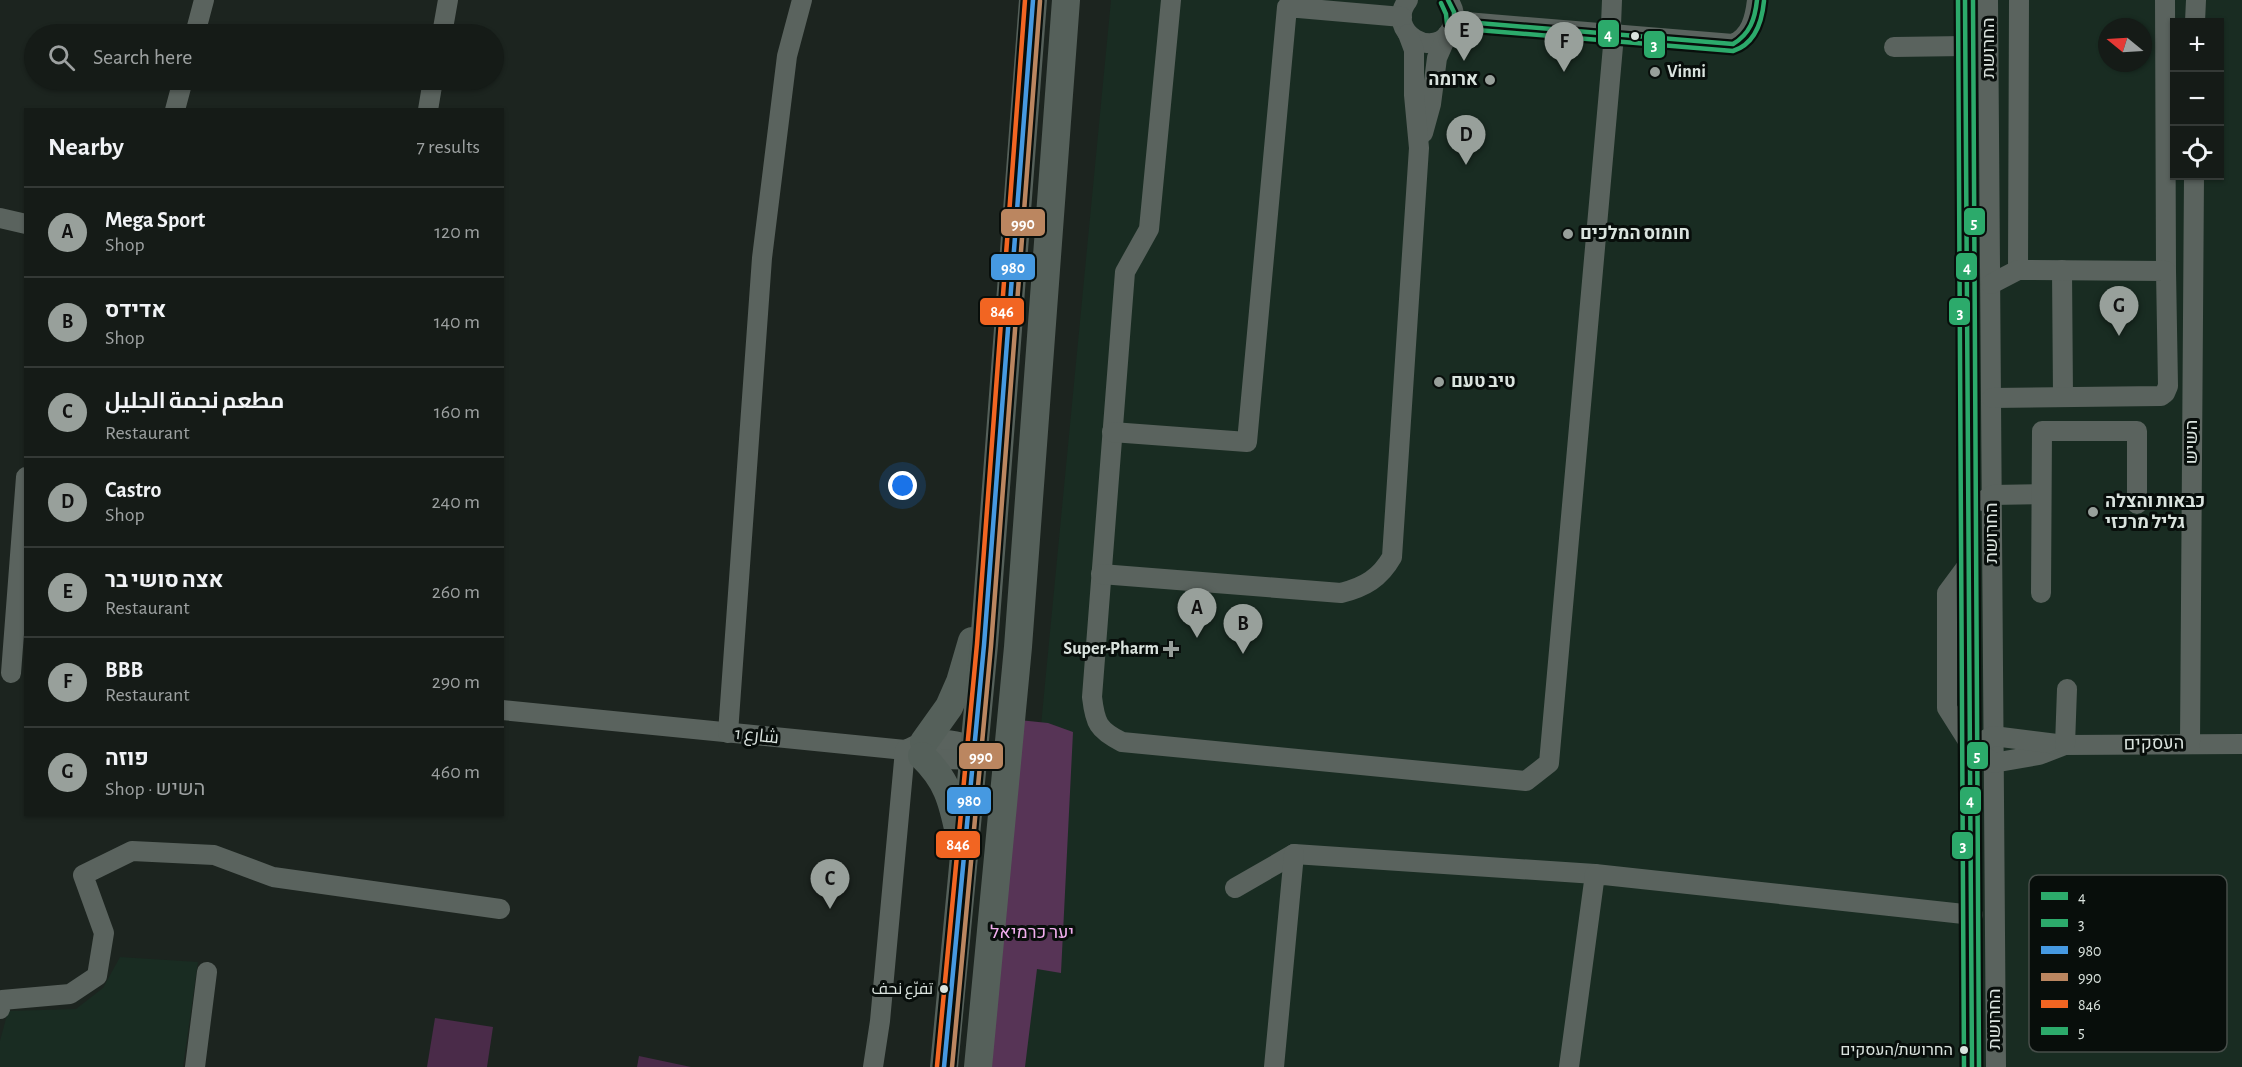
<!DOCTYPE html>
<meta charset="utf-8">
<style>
:root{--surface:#151b17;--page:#1e2420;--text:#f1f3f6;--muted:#9da1a1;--line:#343936;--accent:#98a09b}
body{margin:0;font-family:"Alegreya Sans",Cairo,Heebo,sans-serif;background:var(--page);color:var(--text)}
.controls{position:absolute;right:18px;top:18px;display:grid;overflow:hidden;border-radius:0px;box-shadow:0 2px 4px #0004}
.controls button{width:54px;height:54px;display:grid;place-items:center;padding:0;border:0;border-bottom:2px solid var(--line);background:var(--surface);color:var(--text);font:30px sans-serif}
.compass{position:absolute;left:2098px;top:18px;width:54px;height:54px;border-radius:50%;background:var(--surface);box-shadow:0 2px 4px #0004;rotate:288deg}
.you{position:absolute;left:903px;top:486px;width:21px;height:21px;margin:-15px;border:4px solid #fff;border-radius:50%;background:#1a73e8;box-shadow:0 0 0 9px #1a73e833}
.badge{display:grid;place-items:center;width:39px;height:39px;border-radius:50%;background:var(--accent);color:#111;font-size:20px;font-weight:700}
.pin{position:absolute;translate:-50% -50px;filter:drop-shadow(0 2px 3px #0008)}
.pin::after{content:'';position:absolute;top:32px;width:21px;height:18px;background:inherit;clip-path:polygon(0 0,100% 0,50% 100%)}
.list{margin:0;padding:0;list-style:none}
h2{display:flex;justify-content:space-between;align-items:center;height:78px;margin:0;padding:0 24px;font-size:26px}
h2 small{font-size:20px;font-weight:400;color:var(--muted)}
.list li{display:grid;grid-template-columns:39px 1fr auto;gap:18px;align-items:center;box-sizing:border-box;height:90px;padding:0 24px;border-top:2px solid var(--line)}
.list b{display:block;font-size:22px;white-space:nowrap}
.list p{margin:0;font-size:20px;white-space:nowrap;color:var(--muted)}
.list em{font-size:20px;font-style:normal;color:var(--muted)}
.icon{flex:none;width:33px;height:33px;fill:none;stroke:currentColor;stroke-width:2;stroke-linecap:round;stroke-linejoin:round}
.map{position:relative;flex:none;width:2242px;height:1067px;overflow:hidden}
.search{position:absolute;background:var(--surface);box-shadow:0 2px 4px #0004;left:24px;top:24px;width:480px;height:66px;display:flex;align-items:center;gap:15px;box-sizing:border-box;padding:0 21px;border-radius:33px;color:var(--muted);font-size:22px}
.panel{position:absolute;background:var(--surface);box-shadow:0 2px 4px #0004;left:24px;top:108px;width:480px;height:708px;border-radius:0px}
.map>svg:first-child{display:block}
.built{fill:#192c22;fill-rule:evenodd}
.green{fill:#4a2b49}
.forest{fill:#573456}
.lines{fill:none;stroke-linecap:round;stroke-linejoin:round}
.minor{stroke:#5a635e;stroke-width:20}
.highway{stroke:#55605a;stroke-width:28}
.bus-1-casing{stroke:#080e0b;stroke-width:9}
.bus-2-casing{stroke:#080e0b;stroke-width:9}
.bus-3-casing{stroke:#080e0b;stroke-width:9}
.bus-4-casing{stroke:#080e0b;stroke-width:9}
.bus-5-casing{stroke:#080e0b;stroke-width:9}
.bus-6-casing{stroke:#080e0b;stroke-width:9}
.bus-1{stroke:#2caa6b;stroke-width:4.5}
.bus-2{stroke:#2caa6b;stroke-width:4.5}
.bus-3{stroke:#4699e1;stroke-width:4.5}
.bus-4{stroke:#bb8660;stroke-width:4.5}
.bus-5{stroke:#f26522;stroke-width:4.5}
.bus-6{stroke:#2caa6b;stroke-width:4.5}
.bus-dot{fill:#dae3de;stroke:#080e0b;stroke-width:2}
.poi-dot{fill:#98a09b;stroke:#080e0b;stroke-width:2}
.labels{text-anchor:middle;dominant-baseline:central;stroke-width:6;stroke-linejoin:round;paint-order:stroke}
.bus-label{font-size:16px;fill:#dae3de;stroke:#080e0b;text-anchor:end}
.street-label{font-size:18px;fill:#dae3de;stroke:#080e0b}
.poi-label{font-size:18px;font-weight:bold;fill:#dae3de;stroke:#080e0b;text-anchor:start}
.park-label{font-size:18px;fill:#f1aeee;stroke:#080e0b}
.key{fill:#080e0b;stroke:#474e4a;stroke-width:1.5}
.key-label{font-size:16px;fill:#dae3de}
.line-badge{stroke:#080e0b;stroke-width:2}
.badge-label{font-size:16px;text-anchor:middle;font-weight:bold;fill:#fff}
</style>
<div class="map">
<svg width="2242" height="1067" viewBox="0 0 2242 1067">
<rect width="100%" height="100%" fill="#1c241f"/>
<g class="built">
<path d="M1111 0H2242V1067H1008ZM2174 22H2220V176H2174ZM2107 27H2143V63H2107Z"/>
<polygon points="120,957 198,962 183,1067 0,1067 0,1041 8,1011 76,1009 103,988"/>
</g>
<g class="green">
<polygon points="435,1018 493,1027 487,1067 427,1067"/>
<polygon points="639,1056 691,1067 637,1067"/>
</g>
<polygon class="forest" points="1019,720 1048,723 1073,732 1061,973 1037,969 1025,1067 988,1067"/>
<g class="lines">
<g class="minor">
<path d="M1171 0 1149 229 1125 272 1092 697C1095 723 1098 730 1122 742L1526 781 1549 763 1614 35 1611 25 1612 0"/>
<path d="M1408 0C1383 32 1437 63 1452 27 1456 18 1454 8 1448 0"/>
<polyline points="1965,0 1972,1067"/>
<polyline points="1988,0 1996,1067"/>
<polyline points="2165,0 2166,271"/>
<path d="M1454 21 1733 44C1751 36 1755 18 1757 0"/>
<polyline points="2195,22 2196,0"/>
<polyline points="195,34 204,0"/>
<polyline points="442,34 448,0"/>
<polyline points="1894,47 1965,46"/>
<polyline points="175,110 183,80"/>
<polyline points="428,110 433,80"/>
<polyline points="1423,133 1431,104 1437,58 1447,35"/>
<polyline points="0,218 26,224"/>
<polyline points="2018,270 2019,0"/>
<polyline points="2062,270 2063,397"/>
<polyline points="1991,284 2018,270 2166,271 2168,386 2165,393 2161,396 1992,398"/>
<polyline points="1112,432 1247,442 1287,7 1402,17"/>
<polyline points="1983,501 1992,495 2041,494"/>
<polyline points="1970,562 1947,593 1947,708 1971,746 1993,763 2039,755 2065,745"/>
<path d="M1101 574 1341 593C1365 587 1380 578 1392 557L1419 148 1414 95V50L1408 34"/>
<polyline points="2041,593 2042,431 2137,431 2137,504"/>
<polyline points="11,673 26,477"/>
<path d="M502 710 905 750C911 748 917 744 923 742 950 734 982 749 1007 759"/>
<polyline points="728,733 762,258 787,56 802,0"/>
<polyline points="1983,741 1993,736 2065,745 2242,744"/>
<polyline points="2190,744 2194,176"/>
<polyline points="2065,745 2067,689"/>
<polyline points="919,755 940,759 985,760"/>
<polyline points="1235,888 1294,854 1595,874"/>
<polyline points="0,1009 2,1000 70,994 97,976 104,933 83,875 132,851 214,855 273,877 500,909"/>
<polyline points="195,1067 207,972"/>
<polyline points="873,1067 880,1021 905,750"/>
<polyline points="1274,1067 1294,854"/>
<polyline points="1569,1067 1595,874 1973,915"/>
</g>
<g class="highway">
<polyline points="924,742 949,707 960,682 972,641"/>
<path d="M922 756C947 780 952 800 959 833"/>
<polyline points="944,1067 984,645 1033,0"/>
<polyline points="978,1067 1018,647 1066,0"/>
</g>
<defs>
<g id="bus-1">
<path d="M1448 0 1454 12V21L1733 44C1750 34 1755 19 1757 0"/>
<polyline points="1965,0 1972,1067"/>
</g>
<g id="bus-2">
<polyline points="1958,0 1964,1067"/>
<path d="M1441 3 1446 14 1447 24 1453 28 1733 51C1755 44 1762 22 1764 1"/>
</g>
<polyline id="bus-3" points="944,1067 984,645 1033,0"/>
<polyline id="bus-4" points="952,1067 991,646 1040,1"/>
<polyline id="bus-5" points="937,1066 977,644 1025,0"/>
<polyline id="bus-6" points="1973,0 1979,1067"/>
</defs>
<use href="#bus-1" class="bus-1-casing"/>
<use href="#bus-2" class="bus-2-casing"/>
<use href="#bus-3" class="bus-3-casing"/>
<use href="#bus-4" class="bus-4-casing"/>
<use href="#bus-5" class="bus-5-casing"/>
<use href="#bus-6" class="bus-6-casing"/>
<use href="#bus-1" class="bus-1"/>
<use href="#bus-2" class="bus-2"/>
<use href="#bus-3" class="bus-3"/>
<use href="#bus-4" class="bus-4"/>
<use href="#bus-5" class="bus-5"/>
<use href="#bus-6" class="bus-6"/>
</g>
<g class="bus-dot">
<circle cx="1635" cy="36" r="5"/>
<circle cx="944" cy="989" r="5"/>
<circle cx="1964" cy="1050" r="5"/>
</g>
<g class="poi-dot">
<circle cx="1655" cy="72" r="6"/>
<circle cx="1490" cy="80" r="6"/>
<circle cx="1568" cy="234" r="6"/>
<circle cx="1439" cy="382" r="6"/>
<circle cx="2093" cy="512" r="6"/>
<path d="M1168 640h6v6h6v6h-6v6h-6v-6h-6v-6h6z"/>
</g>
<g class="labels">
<g class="bus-label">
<text x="933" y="989">تفرّع نحف</text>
<text x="1953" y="1050">החרושת/העסקים</text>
</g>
<g class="street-label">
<text transform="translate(1989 48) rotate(-90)">החרושת</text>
<text transform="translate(2192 442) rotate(-90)">השיש</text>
<text transform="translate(1992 533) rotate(-90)">החרושת</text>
<text transform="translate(757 736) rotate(6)">شارع 1</text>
<text transform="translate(2154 744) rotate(-1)">העסקים</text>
<text transform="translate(1995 1019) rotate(-90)">החרושת</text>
</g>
<g class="poi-label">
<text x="1667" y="72">Vinni</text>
<text x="1478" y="80" text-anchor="end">ארומה</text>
<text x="1580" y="234">חומוס המלכים</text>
<text x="1451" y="382">טיב טעם</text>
<text x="2105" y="502">כבאות והצלה<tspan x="2105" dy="21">גליל מרכזי</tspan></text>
<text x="1159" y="649" text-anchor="end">Super-Pharm</text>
</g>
<g class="park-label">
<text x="1032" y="933">יער כרמיאל</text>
</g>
</g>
<rect x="2029" y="875" width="198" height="177" rx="9" class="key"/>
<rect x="2041" y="892" width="27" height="8" fill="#2caa6b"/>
<rect x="2041" y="919" width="27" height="8" fill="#2caa6b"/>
<rect x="2041" y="946" width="27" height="8" fill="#4699e1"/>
<rect x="2041" y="973" width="27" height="8" fill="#bb8660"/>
<rect x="2041" y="1000" width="27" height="8" fill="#f26522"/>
<rect x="2041" y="1027" width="27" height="8" fill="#2caa6b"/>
<g class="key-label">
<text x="2078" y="902">4</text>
<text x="2078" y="929">3</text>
<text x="2078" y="956">980</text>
<text x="2078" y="983">990</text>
<text x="2078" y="1010">846</text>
<text x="2078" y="1037">5</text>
</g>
<g class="line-badge">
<rect x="1597" y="19" width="23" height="29" rx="6" fill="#2caa6b"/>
<rect x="1643" y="30" width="23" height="29" rx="6" fill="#2caa6b"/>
<rect x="1963" y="207" width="23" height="29" rx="6" fill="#2caa6b"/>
<rect x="1000" y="208" width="46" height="29" rx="6" fill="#bb8660"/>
<rect x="1955" y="252" width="23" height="29" rx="6" fill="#2caa6b"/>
<rect x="990" y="253" width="46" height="28" rx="6" fill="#4699e1"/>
<rect x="979" y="297" width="46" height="29" rx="6" fill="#f26522"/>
<rect x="1948" y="297" width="23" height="29" rx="6" fill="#2caa6b"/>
<rect x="1966" y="741" width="23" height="29" rx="6" fill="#2caa6b"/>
<rect x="958" y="742" width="46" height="28" rx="6" fill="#bb8660"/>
<rect x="1959" y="786" width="23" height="29" rx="6" fill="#2caa6b"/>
<rect x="946" y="786" width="46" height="29" rx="6" fill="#4699e1"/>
<rect x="935" y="830" width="46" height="29" rx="6" fill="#f26522"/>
<rect x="1951" y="831" width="23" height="29" rx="6" fill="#2caa6b"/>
</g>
<g class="badge-label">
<text x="1608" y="40">4</text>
<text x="1654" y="50">3</text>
<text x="1974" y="228">5</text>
<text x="1023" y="229">990</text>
<text x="1967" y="273">4</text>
<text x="1013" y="273">980</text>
<text x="1002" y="317">846</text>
<text x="1960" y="318">3</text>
<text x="1977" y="761">5</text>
<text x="981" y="762">990</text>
<text x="1970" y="806">4</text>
<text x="969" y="806">980</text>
<text x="958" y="850">846</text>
<text x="1963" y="851">3</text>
</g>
</svg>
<div class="controls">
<button>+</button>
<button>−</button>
<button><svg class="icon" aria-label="locate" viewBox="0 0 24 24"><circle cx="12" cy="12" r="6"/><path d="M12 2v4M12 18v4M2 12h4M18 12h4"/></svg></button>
</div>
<svg class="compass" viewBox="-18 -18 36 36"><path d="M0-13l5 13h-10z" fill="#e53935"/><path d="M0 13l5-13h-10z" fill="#9da1a1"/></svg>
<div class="you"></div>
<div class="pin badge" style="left:1197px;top:638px">A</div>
<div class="pin badge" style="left:1243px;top:654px">B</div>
<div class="pin badge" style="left:830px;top:909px">C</div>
<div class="pin badge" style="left:1466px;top:165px">D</div>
<div class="pin badge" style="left:1464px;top:61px">E</div>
<div class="pin badge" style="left:1564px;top:72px">F</div>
<div class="pin badge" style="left:2119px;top:336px">G</div>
<div class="search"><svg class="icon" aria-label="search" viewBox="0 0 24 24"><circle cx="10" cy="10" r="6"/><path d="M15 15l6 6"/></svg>Search here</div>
<section class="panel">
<h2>Nearby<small>7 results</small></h2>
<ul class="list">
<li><span class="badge">A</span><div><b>Mega Sport</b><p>Shop</p></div><em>120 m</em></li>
<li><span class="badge">B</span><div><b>אדידס</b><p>Shop</p></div><em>140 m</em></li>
<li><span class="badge">C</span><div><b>مطعم نجمة الجليل</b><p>Restaurant</p></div><em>160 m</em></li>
<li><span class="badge">D</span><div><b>Castro</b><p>Shop</p></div><em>240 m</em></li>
<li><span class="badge">E</span><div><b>אצה סושי בר</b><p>Restaurant</p></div><em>260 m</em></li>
<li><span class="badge">F</span><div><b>BBB</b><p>Restaurant</p></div><em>290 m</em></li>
<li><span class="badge">G</span><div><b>פוזה</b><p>Shop · השיש</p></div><em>460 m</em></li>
</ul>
</section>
</div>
